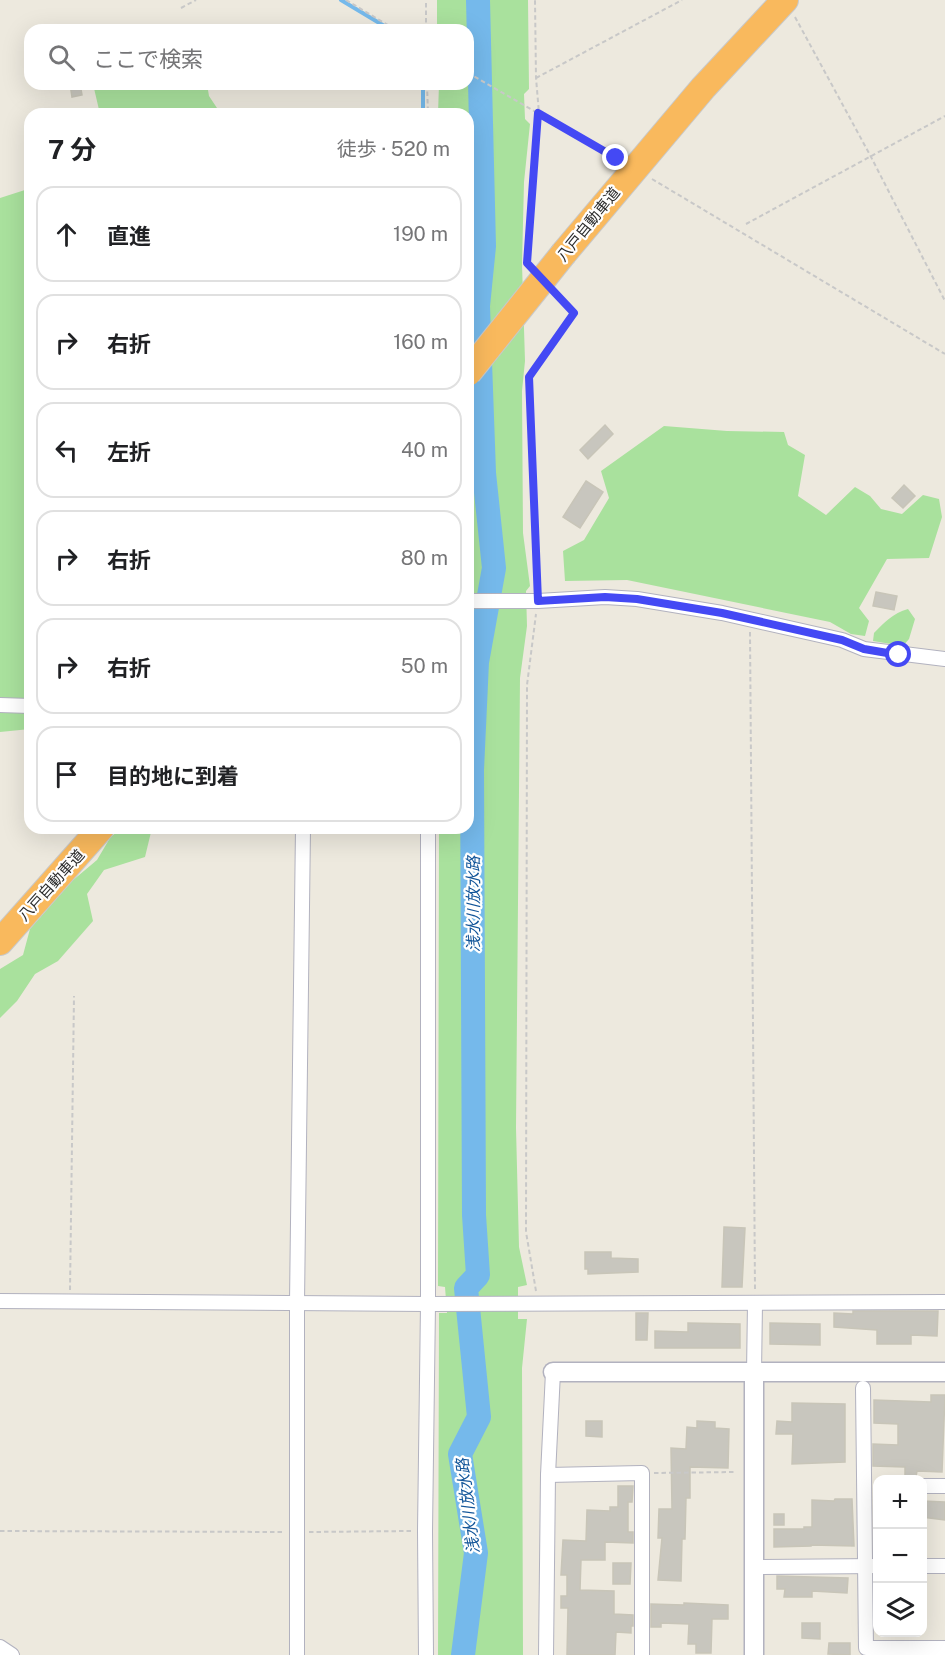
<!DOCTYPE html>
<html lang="ja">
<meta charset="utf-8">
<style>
:root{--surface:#fff;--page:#f6f6f6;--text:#202124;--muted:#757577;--line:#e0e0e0}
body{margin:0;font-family:"Public Sans","Noto Sans JP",sans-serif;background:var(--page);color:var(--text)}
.controls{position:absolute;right:18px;bottom:18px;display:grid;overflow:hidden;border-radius:12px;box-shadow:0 6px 24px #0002}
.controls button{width:54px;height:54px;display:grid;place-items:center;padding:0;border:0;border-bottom:2px solid var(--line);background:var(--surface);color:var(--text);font:30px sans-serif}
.stop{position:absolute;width:18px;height:18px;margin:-14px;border:4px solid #4449f4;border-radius:50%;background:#fff}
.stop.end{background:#4449f4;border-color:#fff;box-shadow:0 2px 6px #0008}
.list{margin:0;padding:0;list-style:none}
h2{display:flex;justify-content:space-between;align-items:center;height:78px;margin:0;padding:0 24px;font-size:26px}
h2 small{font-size:20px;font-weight:400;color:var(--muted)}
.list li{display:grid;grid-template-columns:39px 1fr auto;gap:18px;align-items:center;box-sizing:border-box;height:96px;margin:0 12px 12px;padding:0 12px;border:2px solid var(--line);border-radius:18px}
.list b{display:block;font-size:22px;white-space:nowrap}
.list em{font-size:20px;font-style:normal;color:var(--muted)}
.icon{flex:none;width:33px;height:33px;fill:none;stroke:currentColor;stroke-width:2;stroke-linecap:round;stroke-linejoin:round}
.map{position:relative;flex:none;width:945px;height:1655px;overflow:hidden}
.search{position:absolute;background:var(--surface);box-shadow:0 6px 24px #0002;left:24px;top:24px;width:450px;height:66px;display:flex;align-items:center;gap:15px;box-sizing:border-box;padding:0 21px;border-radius:18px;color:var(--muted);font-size:22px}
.panel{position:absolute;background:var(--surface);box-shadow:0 6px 24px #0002;left:24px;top:108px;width:450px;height:726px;border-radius:18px}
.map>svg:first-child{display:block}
.green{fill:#a9e19d}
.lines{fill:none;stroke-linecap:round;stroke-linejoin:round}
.stream{stroke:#75b9eb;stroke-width:4}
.river{stroke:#75b9eb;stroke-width:24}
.building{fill:#c8c6be;stroke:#c8c5b8;stroke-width:1.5}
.minor-casing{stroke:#b2b2bf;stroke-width:16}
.tertiary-casing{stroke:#b2b2bf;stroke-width:21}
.motorway-casing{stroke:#c8c8c8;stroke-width:28}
.path{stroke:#c8c8c8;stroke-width:2;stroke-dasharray:4.5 3;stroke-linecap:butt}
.minor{stroke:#fff;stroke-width:14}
.tertiary{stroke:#fff;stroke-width:18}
.motorway{stroke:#f9b95d;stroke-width:26}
.motorway-bridge-casing{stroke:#c8c8c8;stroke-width:28;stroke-linecap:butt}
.motorway-bridge{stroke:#f9b95d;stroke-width:26}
.route{stroke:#4449f4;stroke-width:8}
.labels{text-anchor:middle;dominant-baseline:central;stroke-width:4.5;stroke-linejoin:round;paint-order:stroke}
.street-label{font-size:15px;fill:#2c2c2c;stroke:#fff}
.water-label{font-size:16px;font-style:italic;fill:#125599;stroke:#fff}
</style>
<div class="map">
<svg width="945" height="1655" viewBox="0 0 945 1655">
<rect width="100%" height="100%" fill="#ede9de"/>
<g class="green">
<polygon points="437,0 528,0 529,89 524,94 525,119 530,124 524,182 522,264 525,361 522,391 523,533 530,586 526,591 527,626 520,678 516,1128 519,1247 527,1285 518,1287 518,1319 527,1319 522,1368 523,1655 438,1655 439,1313 447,1313 445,1287 438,1286 439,828 468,828 468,114 438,114 439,84 468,84 468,30 437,30"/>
<polygon points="93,84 207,84 209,96 221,114 100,114"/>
<polygon points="28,189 30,190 30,729 0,732 0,198"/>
<polygon points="664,426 727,431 784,432 788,445 805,455 798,496 826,515 855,487 870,496 881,509 902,514 923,495 939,499 942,517 929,558 887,559 859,608 869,621 865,636 851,634 830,622 627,580 565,581 563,551 584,540 609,498 601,471"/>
<path d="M908 609 915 619 909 639 903 646 873 641 874 633C884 623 893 613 908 609Z"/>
<polygon points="121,828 152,828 145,857 104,870 87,894 93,921 58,961 35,974 17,1001 0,1018 0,969 23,955 30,929 72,881 97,860 110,838"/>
</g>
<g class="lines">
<g class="stream">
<polyline points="341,0 391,30"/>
<polyline points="421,84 423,88 423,114"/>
<polyline points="468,156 483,177"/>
</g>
<polyline class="river" points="463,1655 476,1553 460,1454 479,1417 466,1288 478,1275 474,1215 472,770 477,662 494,568 484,473 478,306 484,246 478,0"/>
</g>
<g class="building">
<polygon points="70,84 80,84 82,95 72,97"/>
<polygon points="605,425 613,434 588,459 580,450"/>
<polygon points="586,481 603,492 580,528 563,517"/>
<polygon points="904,485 915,496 903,508 892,498"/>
<polygon points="876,592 897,596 894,610 873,606"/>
<polygon points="724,1227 745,1228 742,1287 722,1287"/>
<polygon points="585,1252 611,1252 611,1258 638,1259 638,1272 588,1274 588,1269 585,1269"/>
<polygon points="853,1311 938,1311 937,1336 911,1335 911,1344 877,1344 877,1330 834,1327 834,1313 853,1314"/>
<polygon points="636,1313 648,1313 647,1340 636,1340"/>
<polygon points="688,1323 740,1324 740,1348 655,1348 655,1331 688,1332"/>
<polygon points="770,1323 820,1324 820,1345 770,1344"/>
<polygon points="931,1395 945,1395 942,1472 917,1471 916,1477 905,1477 905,1467 873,1466 873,1444 898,1445 898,1424 874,1423 874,1400 931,1402"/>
<polygon points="792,1403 845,1404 845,1462 792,1464 793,1434 776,1434 777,1421 792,1422"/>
<polygon points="586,1421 602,1421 602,1437 586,1436"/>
<polygon points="697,1421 715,1422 715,1428 729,1429 728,1468 690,1467 690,1498 686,1498 685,1539 682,1539 681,1581 658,1580 662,1538 658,1538 659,1509 672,1509 671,1448 686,1449 687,1427 697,1428"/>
<polygon points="618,1486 633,1486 632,1502 628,1502 628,1532 633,1532 633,1543 605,1542 605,1560 581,1560 580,1590 614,1591 614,1614 633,1615 633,1626 631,1626 631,1633 616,1632 615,1655 567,1655 568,1608 561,1608 561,1596 567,1596 567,1575 561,1575 563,1540 586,1541 587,1510 610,1511 610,1507 618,1507"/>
<polygon points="835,1499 852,1499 854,1546 811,1545 811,1546 774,1547 774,1529 804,1529 804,1527 812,1527 812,1500 834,1501"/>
<polygon points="922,1501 945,1502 945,1520 922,1517"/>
<rect x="774" y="1514" width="10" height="11"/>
<polygon points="613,1563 631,1563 630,1584 613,1584"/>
<polygon points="777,1576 848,1578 847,1593 812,1591 812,1597 784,1597 785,1589 777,1589"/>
<polygon points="684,1603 728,1605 728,1619 712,1619 711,1653 696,1653 696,1644 688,1644 689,1624 661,1623 661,1627 651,1627 651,1604 684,1605"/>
<polygon points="802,1623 820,1623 820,1639 802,1638"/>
<polygon points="829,1643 850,1643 850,1655 828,1654"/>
</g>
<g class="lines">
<defs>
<g id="minor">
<polyline points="468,601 538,601 605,597 637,599 722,613 842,640 864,649 945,659"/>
<polyline points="0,705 30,706"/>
<polyline points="0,1301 428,1304 945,1302"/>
<polyline points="754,1373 755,1303"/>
<polyline points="863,1388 866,1648 945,1648"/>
<polyline points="548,1475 642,1473 642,1655"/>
<polyline points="922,1486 945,1486"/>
<polyline points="922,1566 945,1566"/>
<polyline points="754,1567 878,1566"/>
<polyline points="0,1647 12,1655"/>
<polyline points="297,1655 297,1302 303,828"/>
<polyline points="426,1655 425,1531 428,1304 428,828"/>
<polyline points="546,1655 548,1475 553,1372"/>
</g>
<g id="tertiary">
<polyline points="553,1372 945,1372"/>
<polyline points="754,1655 754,1373"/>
</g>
<g id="motorway">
<polyline points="564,253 703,88 785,0"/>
<polyline points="0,942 101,828"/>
</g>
</defs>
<use href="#minor" class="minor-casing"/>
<use href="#tertiary" class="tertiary-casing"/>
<use href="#motorway" class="motorway-casing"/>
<g class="path">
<polyline points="346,0 396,30"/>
<polyline points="181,8 196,0"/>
<polyline points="795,17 870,155 945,301"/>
<polyline points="426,30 426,0"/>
<polyline points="468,73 616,158"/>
<polyline points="536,78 682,0"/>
<polyline points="427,84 428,114"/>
<polyline points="652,179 945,354"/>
<polyline points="746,224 945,116"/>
<polyline points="530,265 527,263 539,113 536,78 535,0"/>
<polyline points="538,587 529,377 574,313 556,294"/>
<polyline points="750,632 755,1289"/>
<polyline points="70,1290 74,996"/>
<polyline points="536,1291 526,1232 527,685 536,614"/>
<polyline points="654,1473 735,1472"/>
<polyline points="0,1531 285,1532"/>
<polyline points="309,1532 411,1531"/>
</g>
<use href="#minor" class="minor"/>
<use href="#tertiary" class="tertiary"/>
<use href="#motorway" class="motorway"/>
<defs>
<polyline id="motorway-bridge" points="468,373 564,253"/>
</defs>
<use href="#motorway-bridge" class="motorway-bridge-casing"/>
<use href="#motorway-bridge" class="motorway-bridge"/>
</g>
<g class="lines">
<polyline class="route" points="616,158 538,113 527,263 574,313 529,377 538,601 605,597 637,599 722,613 842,640 864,649 899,655"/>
</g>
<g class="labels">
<g class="street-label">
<text transform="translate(588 224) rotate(-51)">八戸自動車道</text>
<text transform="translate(51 885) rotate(-48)">八戸自動車道</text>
</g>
<g class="water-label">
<text transform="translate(473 904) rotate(-90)">浅水川放水路</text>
<text transform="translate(468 1506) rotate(-97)">浅水川放水路</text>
</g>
</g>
</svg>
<div class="controls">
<button>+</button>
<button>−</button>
<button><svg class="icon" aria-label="layers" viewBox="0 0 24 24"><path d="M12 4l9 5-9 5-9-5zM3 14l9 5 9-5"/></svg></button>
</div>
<div class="stop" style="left:899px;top:655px"></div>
<div class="stop end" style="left:616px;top:158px"></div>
<div class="search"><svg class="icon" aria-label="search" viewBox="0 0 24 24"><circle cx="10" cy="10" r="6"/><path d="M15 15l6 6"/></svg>ここで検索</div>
<section class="panel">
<h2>7 分<small>徒歩 · 520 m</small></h2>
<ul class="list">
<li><svg class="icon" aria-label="ahead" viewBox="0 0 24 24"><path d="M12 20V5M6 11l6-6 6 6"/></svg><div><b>直進</b></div><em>190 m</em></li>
<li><svg class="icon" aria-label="right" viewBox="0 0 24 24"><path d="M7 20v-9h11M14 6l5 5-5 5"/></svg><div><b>右折</b></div><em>160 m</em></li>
<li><svg class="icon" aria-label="left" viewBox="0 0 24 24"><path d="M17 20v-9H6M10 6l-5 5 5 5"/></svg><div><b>左折</b></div><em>40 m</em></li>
<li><svg class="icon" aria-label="right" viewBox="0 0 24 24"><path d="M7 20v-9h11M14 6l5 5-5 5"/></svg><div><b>右折</b></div><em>80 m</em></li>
<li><svg class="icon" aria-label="right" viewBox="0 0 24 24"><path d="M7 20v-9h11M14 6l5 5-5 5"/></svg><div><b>右折</b></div><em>50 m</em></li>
<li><svg class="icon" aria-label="arrive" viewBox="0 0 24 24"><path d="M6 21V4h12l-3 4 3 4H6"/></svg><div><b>目的地に到着</b></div></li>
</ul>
</section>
</div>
